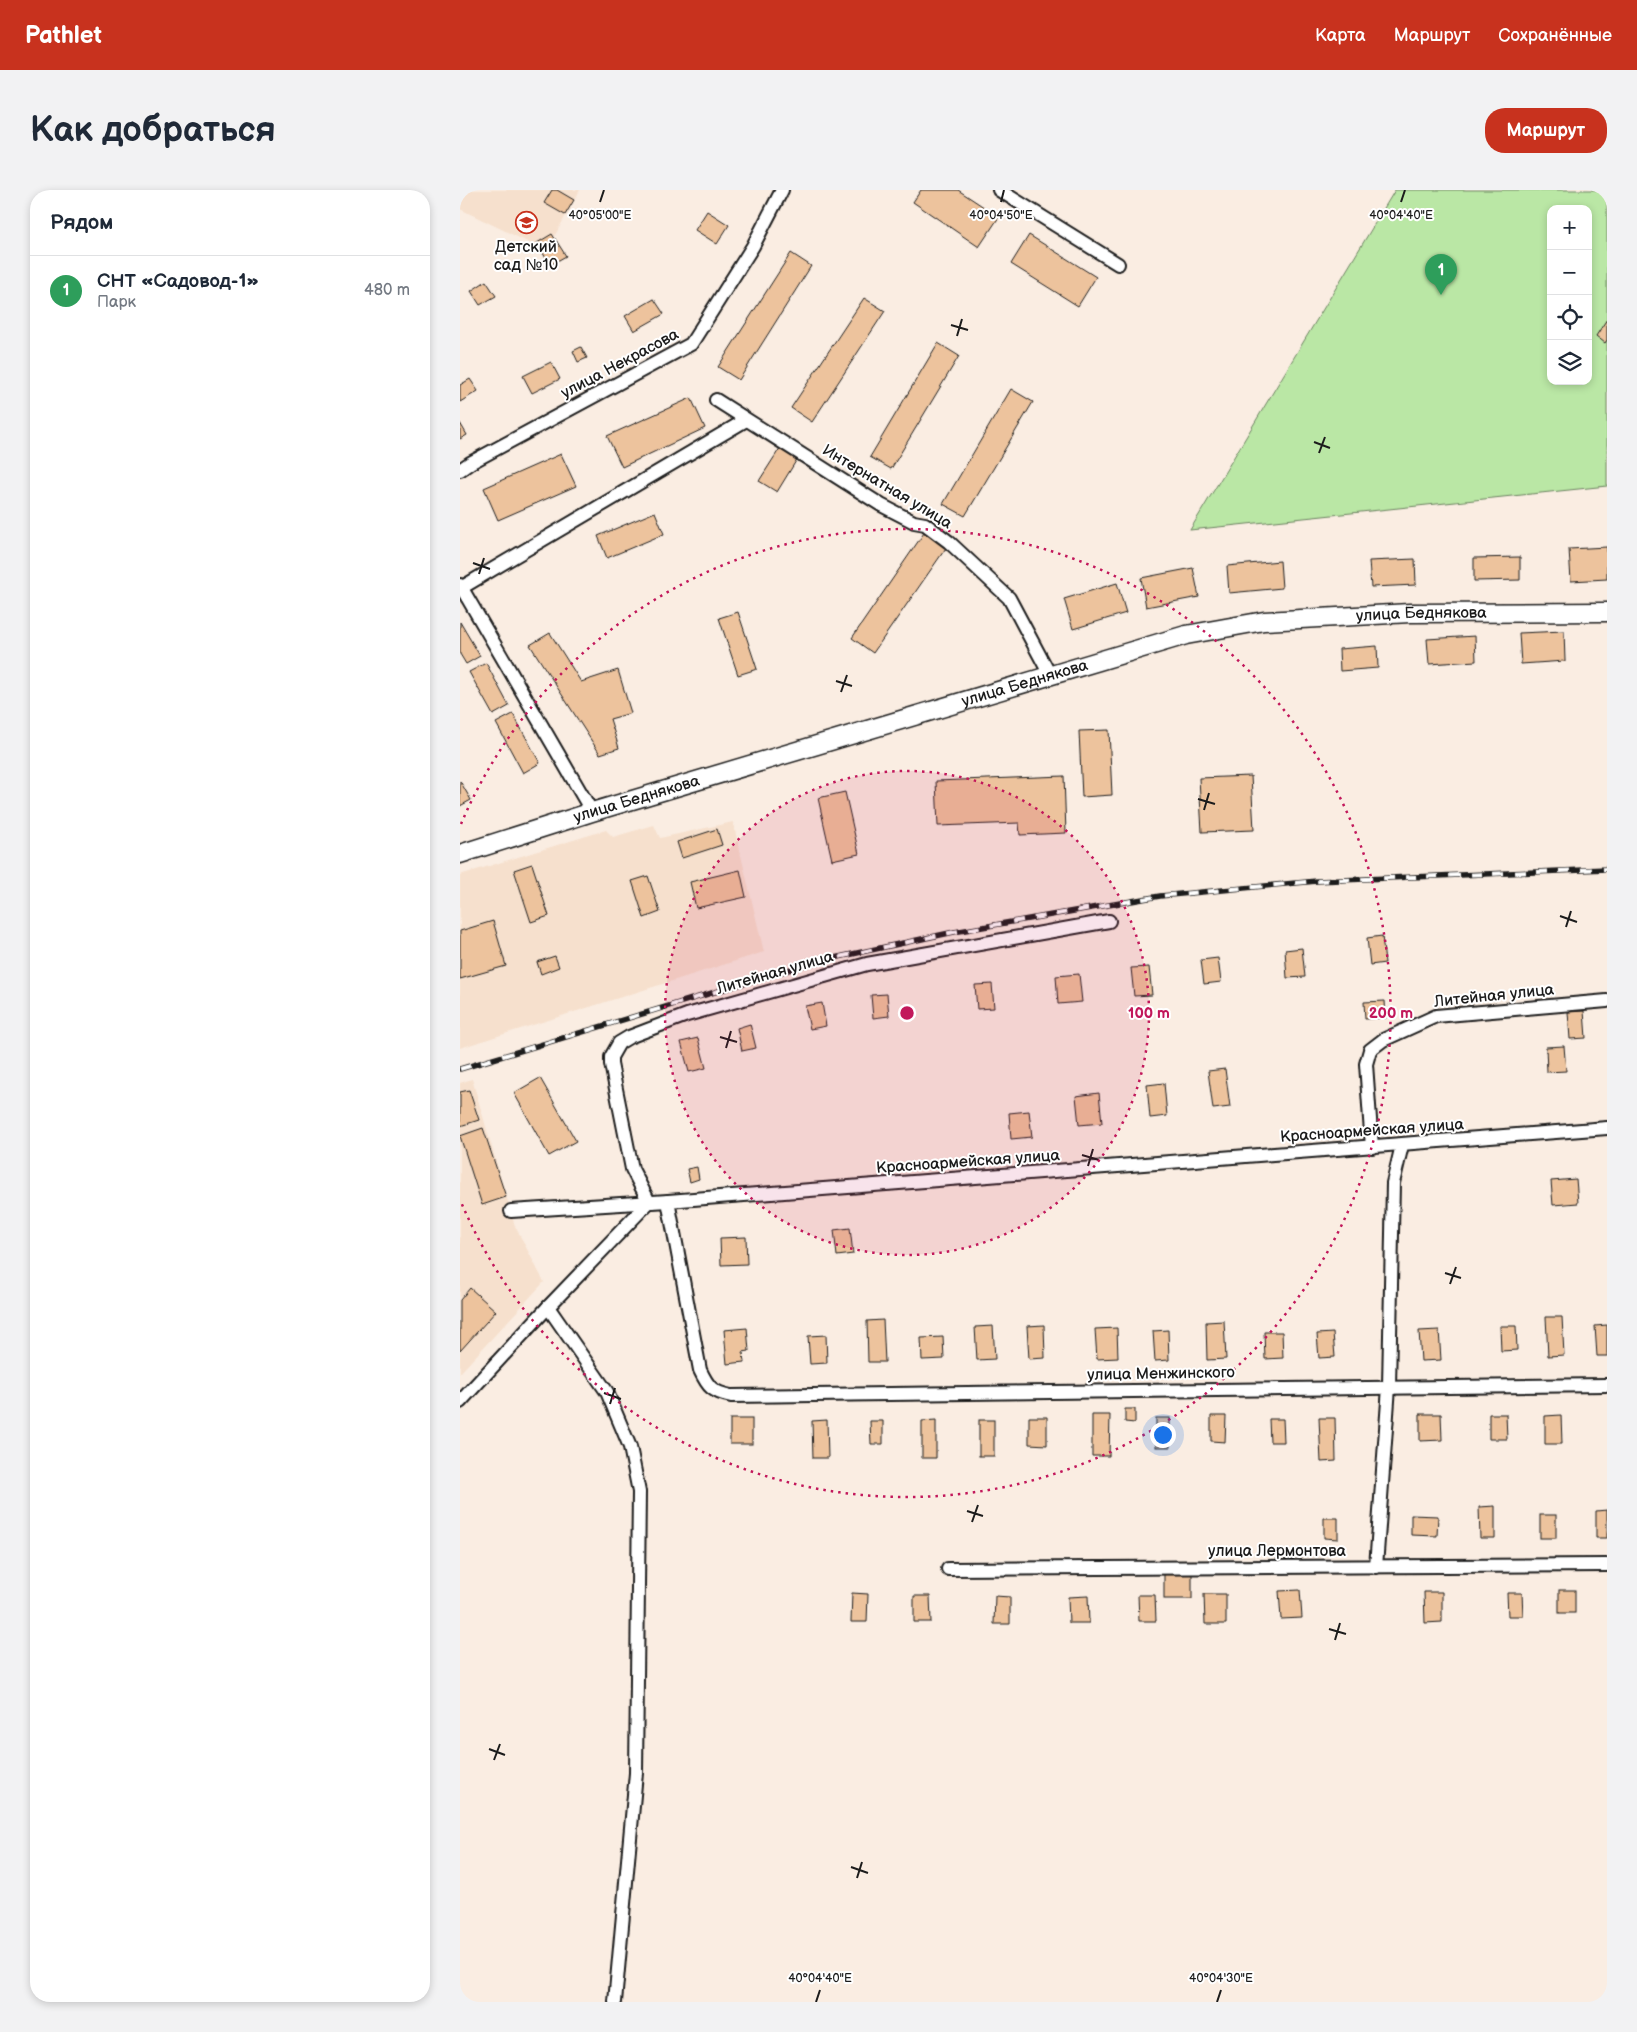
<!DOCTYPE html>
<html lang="ru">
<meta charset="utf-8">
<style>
:root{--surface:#fff;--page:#f2f2f3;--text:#1f2937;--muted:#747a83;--line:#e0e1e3;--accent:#c8321e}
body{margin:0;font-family:"Balsamiq Sans",sans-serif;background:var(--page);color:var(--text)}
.controls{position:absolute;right:15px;top:15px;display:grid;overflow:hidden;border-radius:10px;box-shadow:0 2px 8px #0003}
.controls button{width:45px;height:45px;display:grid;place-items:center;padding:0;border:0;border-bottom:1px solid var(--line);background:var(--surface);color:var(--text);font:25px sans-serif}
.you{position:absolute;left:702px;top:1244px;width:18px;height:18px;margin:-12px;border:4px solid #fff;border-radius:50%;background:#1a73e8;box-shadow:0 0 0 8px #1a73e833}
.badge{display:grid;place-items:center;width:32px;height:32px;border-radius:50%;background:var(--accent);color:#fff;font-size:16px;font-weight:700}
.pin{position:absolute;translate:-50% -41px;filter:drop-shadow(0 1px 2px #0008)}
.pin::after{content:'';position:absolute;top:26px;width:18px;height:15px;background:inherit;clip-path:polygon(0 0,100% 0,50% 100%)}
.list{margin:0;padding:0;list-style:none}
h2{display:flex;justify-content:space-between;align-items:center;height:65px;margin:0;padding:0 20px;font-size:21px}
h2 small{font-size:16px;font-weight:400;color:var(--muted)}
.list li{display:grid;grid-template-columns:32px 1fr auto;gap:15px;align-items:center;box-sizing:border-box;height:70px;padding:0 20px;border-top:1px solid var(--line)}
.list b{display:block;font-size:19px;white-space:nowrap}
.list p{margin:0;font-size:16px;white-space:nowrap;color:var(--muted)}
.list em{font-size:16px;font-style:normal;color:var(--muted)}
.icon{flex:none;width:28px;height:28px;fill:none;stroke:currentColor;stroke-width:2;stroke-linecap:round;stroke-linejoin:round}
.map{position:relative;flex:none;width:1147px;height:1812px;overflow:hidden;border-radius:20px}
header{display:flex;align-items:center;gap:30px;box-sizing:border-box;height:70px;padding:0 25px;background:var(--accent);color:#fff}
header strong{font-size:24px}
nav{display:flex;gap:28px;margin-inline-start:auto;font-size:18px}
.intro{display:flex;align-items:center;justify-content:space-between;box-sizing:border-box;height:120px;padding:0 30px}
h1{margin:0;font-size:35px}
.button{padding:12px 22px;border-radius:20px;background:var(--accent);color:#fff;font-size:18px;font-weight:700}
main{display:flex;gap:30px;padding:0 30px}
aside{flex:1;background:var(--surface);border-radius:20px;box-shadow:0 2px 8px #0003}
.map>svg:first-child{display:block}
.built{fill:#f6e0cd}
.green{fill:#bae7a5;stroke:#6b8260;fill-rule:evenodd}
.building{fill:#edc39d;stroke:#1c1c1c}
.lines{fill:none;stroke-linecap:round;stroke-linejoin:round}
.street-casing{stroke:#1c1c1c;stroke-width:16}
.secondary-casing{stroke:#1c1c1c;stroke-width:21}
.street{stroke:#fff;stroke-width:12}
.secondary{stroke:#fff;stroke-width:18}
.rail-casing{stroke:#1c1c1c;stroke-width:5.5}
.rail{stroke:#fff;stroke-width:4;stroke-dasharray:11;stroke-linecap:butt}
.ticks{fill:none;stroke:#1c1c1c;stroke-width:2}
.ring{fill:none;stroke:#c2185b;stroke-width:2.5;stroke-dasharray:2.5 5}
.labels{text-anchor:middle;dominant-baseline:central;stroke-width:4;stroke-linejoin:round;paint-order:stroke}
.poi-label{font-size:16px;fill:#1c1c1c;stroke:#fff}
.street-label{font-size:16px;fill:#1c1c1c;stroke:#fff}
.ticks-label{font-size:12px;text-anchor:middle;fill:#1c1c1c;stroke:#fff;stroke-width:4;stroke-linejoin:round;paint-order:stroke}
.centre{fill:#c2185b;stroke:#fff;stroke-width:2.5}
.ring-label{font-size:15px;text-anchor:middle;font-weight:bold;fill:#c2185b;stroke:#fff;stroke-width:4;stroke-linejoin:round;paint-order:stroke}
</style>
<header>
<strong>Pathlet</strong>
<nav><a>Карта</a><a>Маршрут</a><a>Сохранённые</a></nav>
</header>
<div class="intro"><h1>Как добраться</h1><a class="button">Маршрут</a></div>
<main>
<aside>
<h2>Рядом<small></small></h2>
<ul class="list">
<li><span class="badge" style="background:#2e9e5b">1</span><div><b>СНТ «Садовод-1»</b><p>Парк</p></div><em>480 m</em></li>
</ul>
</aside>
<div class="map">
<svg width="1147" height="1812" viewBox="0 0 1147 1812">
<rect width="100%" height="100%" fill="#faede2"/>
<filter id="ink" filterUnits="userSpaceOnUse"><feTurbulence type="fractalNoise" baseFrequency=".02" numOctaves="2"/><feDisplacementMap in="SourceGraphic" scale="10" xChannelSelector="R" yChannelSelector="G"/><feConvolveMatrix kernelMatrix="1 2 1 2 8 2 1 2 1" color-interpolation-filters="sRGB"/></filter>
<g filter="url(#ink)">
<g class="built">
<polygon points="0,0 120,0 94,47 80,58 0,19"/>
<polygon points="273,632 304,762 0,858 0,685 146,640 153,647 194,635 200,648"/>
<polygon points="12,889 55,1036 84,1092 0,1183 0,893"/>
</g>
<path class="green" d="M935 0H1147V296L730 340ZM1091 19H1128V191H1091Z"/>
<g class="building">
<polygon points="92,0 97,0 114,10 105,25 84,13"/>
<polygon points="461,0 498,0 539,27 519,57 453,12"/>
<polygon points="247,21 269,35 257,54 235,40"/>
<polygon points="92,44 106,66 90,75 77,53"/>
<polygon points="569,45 636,87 618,116 551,74"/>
<polygon points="331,63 351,76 279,190 258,177"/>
<polygon points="26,91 36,106 20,115 11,101"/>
<polygon points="404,108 425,121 352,232 331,218"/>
<polygon points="194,109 204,124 174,141 165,126"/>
<polygon points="1147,129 1147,150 1145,153 1136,146"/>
<polygon points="478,153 499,166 431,279 410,267"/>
<polygon points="121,157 127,168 118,172 113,161"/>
<polygon points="91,172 100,189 72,203 63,186"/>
<polygon points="10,189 18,201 0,212 0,195"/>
<polygon points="551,199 573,212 505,326 483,314"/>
<polygon points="231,208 245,238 162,277 147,246"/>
<polygon points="0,233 7,245 0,249"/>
<polygon points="322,255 339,266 317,302 299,291"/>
<polygon points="101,264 116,296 38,330 24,298"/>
<polygon points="195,322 204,344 147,368 138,346"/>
<polygon points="466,340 488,355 413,463 392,448"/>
<polygon points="1147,357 1147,389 1111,391 1109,359"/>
<polygon points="1060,367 1060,390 1014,391 1014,368"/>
<polygon points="955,369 956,395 911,397 909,371"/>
<polygon points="820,371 822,398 769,403 767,376"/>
<polygon points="733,378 739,407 686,417 681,388"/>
<polygon points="657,393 666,423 613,439 604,409"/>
<polygon points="278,422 297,479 278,485 259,428"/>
<polygon points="0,432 20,466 6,474 0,464"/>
<polygon points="1104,441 1105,471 1061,474 1059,443"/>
<polygon points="90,443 121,492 158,480 171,523 150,529 159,558 140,564 70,455"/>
<polygon points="1015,446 1016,471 969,474 967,449"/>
<polygon points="917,456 918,478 880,481 879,459"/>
<polygon points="26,473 49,516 33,525 9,482"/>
<polygon points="53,524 80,573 63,583 36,533"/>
<polygon points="649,540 652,605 622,607 619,541"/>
<polygon points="604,586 606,643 560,645 559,633 478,636 476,591"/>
<polygon points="791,586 794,640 742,642 739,588"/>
<polygon points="0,591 11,610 0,616"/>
<polygon points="385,602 399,664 372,670 358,608"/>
<polygon points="257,639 262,655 222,668 217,652"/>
<polygon points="72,674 89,726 71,732 54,680"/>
<polygon points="280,680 286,707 236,718 230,692"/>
<polygon points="188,686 200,722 184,728 172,691"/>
<polygon points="33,731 46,776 0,789 0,741"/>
<polygon points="922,746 925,773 910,775 907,748"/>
<polygon points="842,758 845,787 827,788 825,760"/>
<polygon points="95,766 99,777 81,784 77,772"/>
<polygon points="758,768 761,792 744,794 741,770"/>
<polygon points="689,777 692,805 674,806 671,778"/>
<polygon points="619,784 622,812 598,814 596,786"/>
<polygon points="532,794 534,818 517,819 515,795"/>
<polygon points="427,804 429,826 413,828 411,805"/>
<polygon points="925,811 926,828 905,829 904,812"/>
<polygon points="362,813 366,836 350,839 345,816"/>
<polygon points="1124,821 1126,848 1110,849 1108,822"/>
<polygon points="290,834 296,858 282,861 277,838"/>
<polygon points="238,848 246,878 229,882 221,852"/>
<polygon points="1104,856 1106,881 1087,882 1086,857"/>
<polygon points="765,879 770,917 753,919 748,881"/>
<polygon points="80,888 116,951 89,966 54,903"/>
<polygon points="704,893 707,926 690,928 687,895"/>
<polygon points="9,900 19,930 0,936 0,902"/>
<polygon points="639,903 642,933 619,935 616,906"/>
<polygon points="569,921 572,947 551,949 549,923"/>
<polygon points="23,938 46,1007 22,1015 0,946"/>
<polygon points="237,977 239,989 230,992 227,979"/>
<polygon points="1116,989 1118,1013 1093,1015 1091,991"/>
<polygon points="390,1038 393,1064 377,1066 374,1040"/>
<polygon points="286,1047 287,1074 261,1075 260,1048"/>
<polygon points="10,1098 36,1121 0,1161 0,1110"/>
<polygon points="1086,1127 1102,1127 1104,1165 1088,1166"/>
<polygon points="423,1130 425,1172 408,1172 407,1131"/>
<polygon points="764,1131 766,1169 747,1170 746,1132"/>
<polygon points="584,1135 585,1168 569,1169 567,1136"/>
<polygon points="1147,1135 1147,1166 1137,1166 1135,1136"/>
<polygon points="533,1136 535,1169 517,1170 515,1137"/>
<polygon points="1040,1136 1056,1136 1057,1160 1041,1161"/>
<polygon points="287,1138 289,1161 283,1162 284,1172 267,1174 264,1140"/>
<polygon points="657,1138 658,1168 637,1169 635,1139"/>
<polygon points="708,1140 709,1170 695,1171 693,1141"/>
<polygon points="979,1140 981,1170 961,1171 959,1141"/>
<polygon points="804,1142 822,1142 823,1168 805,1169"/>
<polygon points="873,1143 875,1167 859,1168 857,1144"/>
<polygon points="366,1145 367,1173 350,1174 348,1146"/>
<polygon points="483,1147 484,1169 462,1170 461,1148"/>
<polygon points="665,1219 675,1219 675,1233 665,1232"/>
<polygon points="960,1224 981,1224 982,1250 960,1251"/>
<polygon points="1029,1224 1046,1224 1047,1249 1029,1249"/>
<polygon points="632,1225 650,1225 649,1266 632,1266"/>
<polygon points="1101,1225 1102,1254 1085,1254 1085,1226"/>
<polygon points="751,1226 766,1226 765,1252 751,1251"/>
<polygon points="569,1227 587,1227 587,1255 569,1254"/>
<rect x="696" y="1228" width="14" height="29"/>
<polygon points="859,1228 875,1228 876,1271 861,1272"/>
<rect x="270" y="1229" width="22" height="25"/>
<polygon points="809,1229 823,1229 824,1252 810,1252"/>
<polygon points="367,1230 368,1268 353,1268 352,1231"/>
<polygon points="476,1230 476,1268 462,1268 462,1231"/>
<rect x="519" y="1230" width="15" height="36"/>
<polygon points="410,1231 423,1231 423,1254 411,1254"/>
<polygon points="1035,1316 1035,1348 1020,1348 1019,1317"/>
<polygon points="1147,1320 1147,1348 1136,1348 1136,1321"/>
<polygon points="951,1325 978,1326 977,1346 951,1345"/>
<rect x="1080" y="1325" width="16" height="23"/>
<polygon points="864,1328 878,1328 878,1349 864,1348"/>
<rect x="704" y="1384" width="28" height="25"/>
<polygon points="840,1400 842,1428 821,1429 819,1401"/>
<rect x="1099" y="1400" width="16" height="23"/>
<polygon points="964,1402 982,1402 982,1432 965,1433"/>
<polygon points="392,1403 408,1404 407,1432 391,1432"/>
<polygon points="1047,1403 1062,1403 1063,1426 1048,1426"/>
<polygon points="744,1404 766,1404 766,1434 745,1434"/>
<polygon points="678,1405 695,1405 696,1431 679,1431"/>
<polygon points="454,1406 470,1406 471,1432 454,1432"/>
<polygon points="535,1406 550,1407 550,1434 534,1434"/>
<polygon points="628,1406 629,1433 609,1433 608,1407"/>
</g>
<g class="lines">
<defs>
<g id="street">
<polyline points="539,0 658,74"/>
<polyline points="256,210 421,315 454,332 465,334 489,352 549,408 590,485"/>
<polyline points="0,280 10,273 231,154 293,56 322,0"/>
<polyline points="0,395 132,622"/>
<polyline points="1,398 286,230"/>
<polyline points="912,957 906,874 910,860 923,850 976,826 1147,811"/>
<path d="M208 1011 240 1180C248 1197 252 1202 271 1206L1147 1195"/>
<polyline points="51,1021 208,1011 1147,938"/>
<polyline points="88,1117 147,1202 170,1257 179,1302 176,1583 155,1812"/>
<polyline points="0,1212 88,1117 189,1012 172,979 151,874 151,867 159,853 169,847 227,825 407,774 649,731"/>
<polyline points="916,1377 929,1197 933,993 942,955"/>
<polyline points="488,1379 1147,1375"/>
</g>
<g id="secondary">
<path id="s1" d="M0 664 132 622 726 445 804 431 950 423 1147 422"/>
</g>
</defs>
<use href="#street" class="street-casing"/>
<use href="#secondary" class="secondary-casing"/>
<use href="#street" class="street"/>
<use href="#secondary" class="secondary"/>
<defs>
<polyline id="rail" points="0,879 351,773 494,742 700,706 857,691 1147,679"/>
</defs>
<use href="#rail" class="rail-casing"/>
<use href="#rail" class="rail"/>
</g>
</g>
<path class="ticks" d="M140 12 144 0M541 12 544 0M941 12 945 0M491 135 508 140M497 146 502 129M854 252 870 258M859 263 865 247M13 373 30 379M19 384 24 368M376 491 392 496M381 502 387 485M738 609 755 614M744 620 749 603M1100 726 1117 732M1106 737 1111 721M260 847 277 852M266 858 271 841M622 965 639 970M628 976 633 959M985 1083 1001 1088M990 1094 996 1077M144 1203 161 1209M150 1214 155 1198M507 1321 523 1326M512 1332 518 1315M869 1439 886 1444M875 1450 880 1433M29 1559 45 1565M34 1570 40 1554M391 1677 408 1683M397 1688 402 1672M356 1812 360 1800M757 1812 761 1800"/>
<circle cx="447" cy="823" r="242" fill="#c2185b" fill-opacity=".12"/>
<g class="ring">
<circle cx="447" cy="823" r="242"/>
<path d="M1 634A484 484 0 1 1 1 1012"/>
</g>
<defs>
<symbol id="school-ring" viewBox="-11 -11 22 22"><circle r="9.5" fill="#fff" stroke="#c8321e" stroke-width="1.5"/><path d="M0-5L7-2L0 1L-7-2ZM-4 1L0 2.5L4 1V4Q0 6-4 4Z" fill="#c8321e"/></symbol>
</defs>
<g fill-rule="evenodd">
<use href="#school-ring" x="54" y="20" width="25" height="25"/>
</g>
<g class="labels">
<g class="poi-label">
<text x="66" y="57">Детский<tspan x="66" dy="18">сад №10</tspan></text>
</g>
<g class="street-label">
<text transform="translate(160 174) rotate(-28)">улица Некрасова</text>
<text transform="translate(427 297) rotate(31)">Интернатная улица</text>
<text stroke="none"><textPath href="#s1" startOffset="995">улица Беднякова</textPath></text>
<text stroke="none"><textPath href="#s1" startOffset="590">улица Беднякова</textPath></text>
<text stroke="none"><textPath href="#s1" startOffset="185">улица Беднякова</textPath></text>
<text transform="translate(315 783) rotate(-16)">Литейная улица</text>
<text transform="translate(1034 806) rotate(-6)">Литейная улица</text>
<text transform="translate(912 941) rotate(-4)">Красноармейская улица</text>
<text transform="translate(508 972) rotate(-4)">Красноармейская улица</text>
<text transform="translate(701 1184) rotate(-1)">улица Менжинского</text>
<text x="817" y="1361">улица Лермонтова</text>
</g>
</g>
<g class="ticks-label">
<text x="140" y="29">40°05'00"E</text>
<text x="541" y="29">40°04'50"E</text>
<text x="941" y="29">40°04'40"E</text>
<text x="360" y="1792">40°04'40"E</text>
<text x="761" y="1792">40°04'30"E</text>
</g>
<circle cx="447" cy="823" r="8" class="centre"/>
<g class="ring-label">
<text x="689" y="828">100 m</text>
<text x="931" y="828">200 m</text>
</g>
</svg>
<div class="controls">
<button>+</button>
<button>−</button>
<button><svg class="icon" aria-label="locate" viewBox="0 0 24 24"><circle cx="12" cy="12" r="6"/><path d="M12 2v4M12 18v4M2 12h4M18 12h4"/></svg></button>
<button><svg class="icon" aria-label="layers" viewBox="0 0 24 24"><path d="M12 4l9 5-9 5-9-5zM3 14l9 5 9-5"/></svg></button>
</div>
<div class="you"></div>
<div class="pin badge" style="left:981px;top:105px;background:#2e9e5b">1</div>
</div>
</main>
